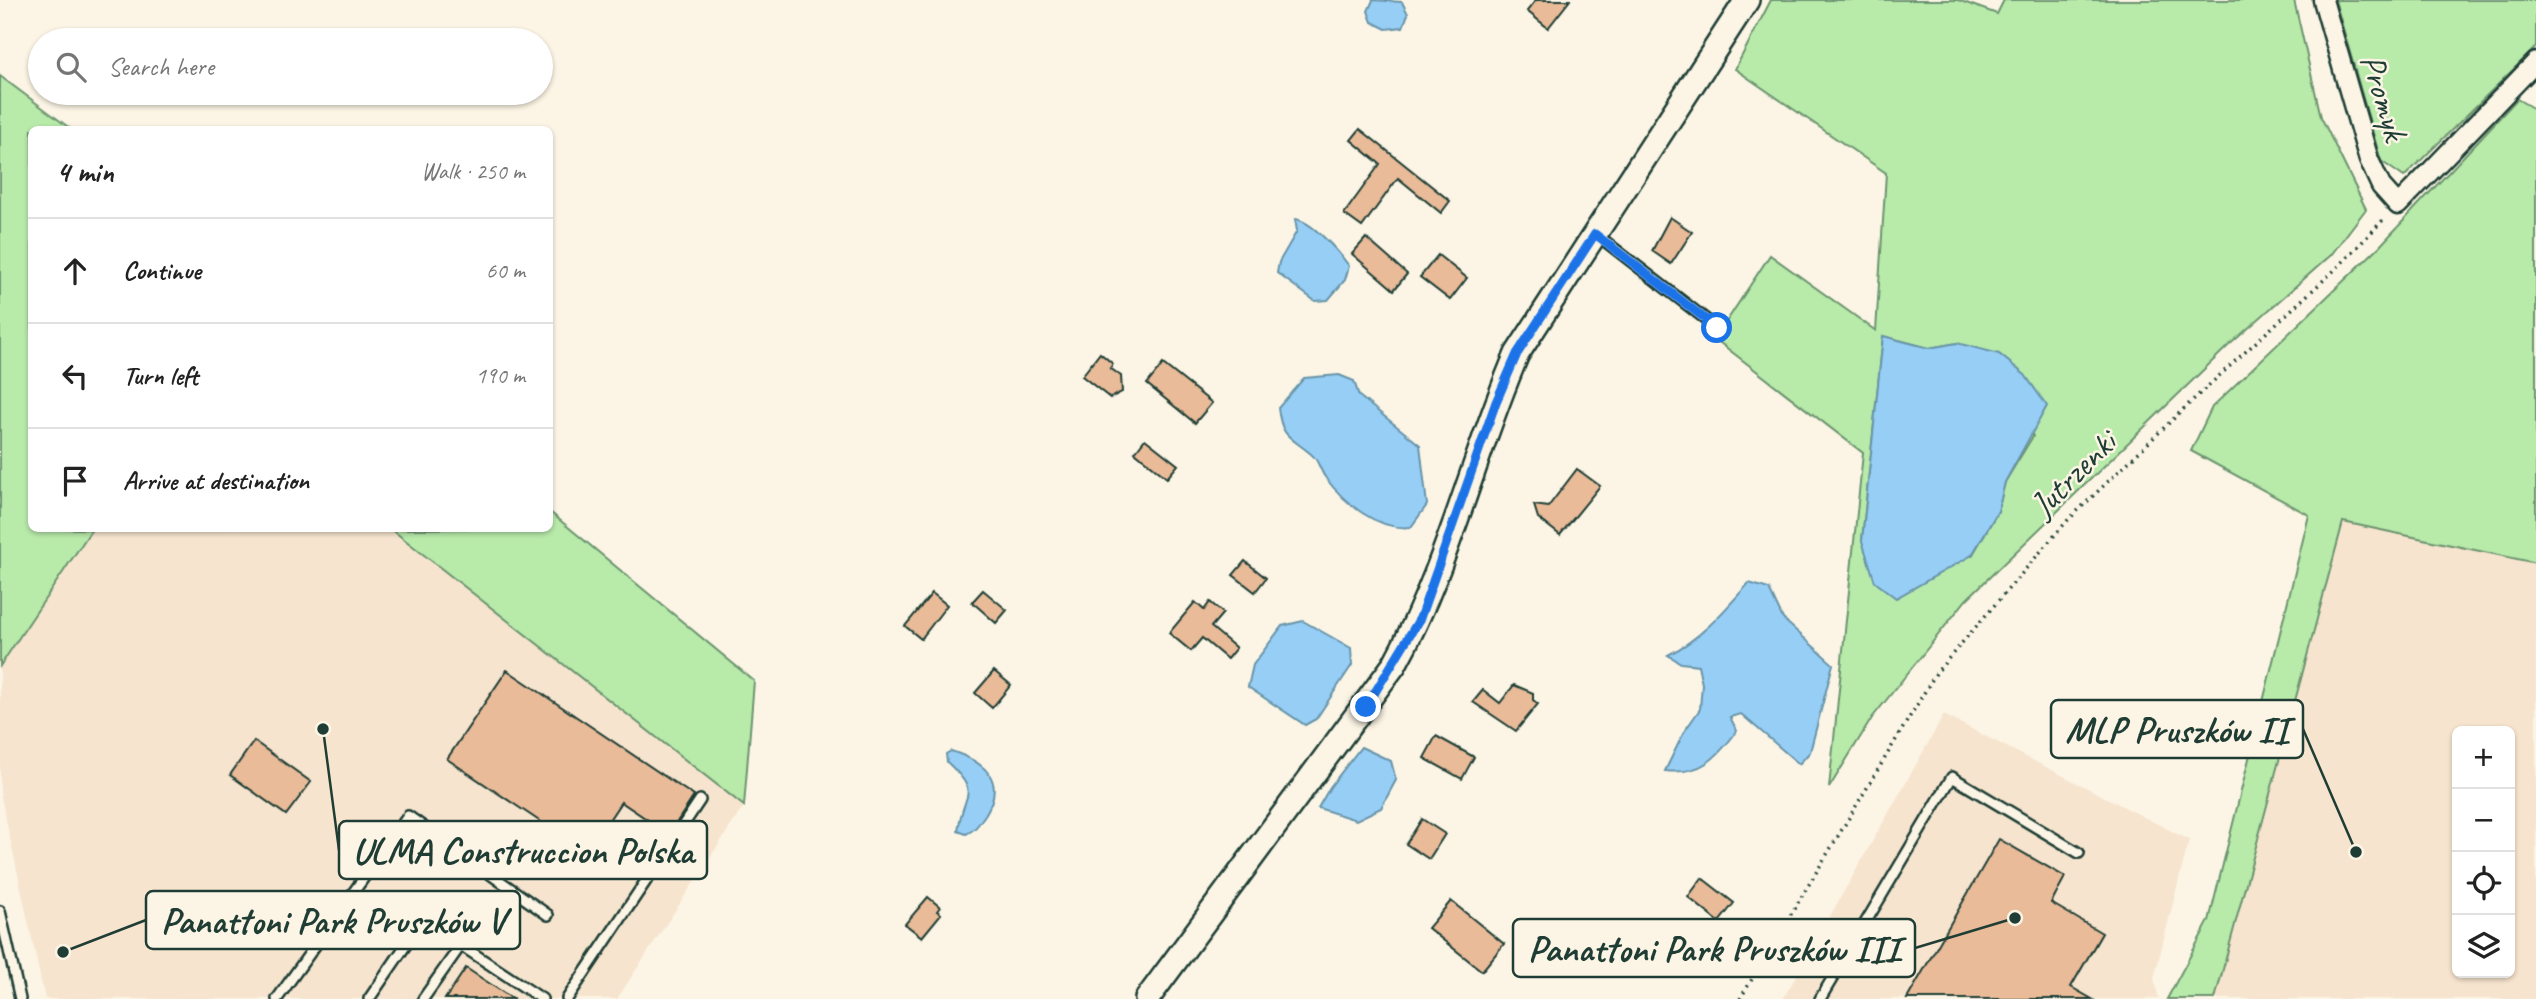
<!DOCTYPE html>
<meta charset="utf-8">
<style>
:root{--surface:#fff;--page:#f6f6f6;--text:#222;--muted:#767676;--line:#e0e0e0}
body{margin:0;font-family:Caveat,sans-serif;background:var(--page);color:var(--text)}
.controls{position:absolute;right:21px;bottom:21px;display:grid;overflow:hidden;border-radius:10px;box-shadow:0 2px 5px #0004}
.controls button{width:63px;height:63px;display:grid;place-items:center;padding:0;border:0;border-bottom:2px solid var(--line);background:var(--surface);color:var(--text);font:35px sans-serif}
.stop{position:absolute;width:21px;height:21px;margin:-16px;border:5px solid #1a73e8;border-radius:50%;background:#fff}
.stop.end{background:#1a73e8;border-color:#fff;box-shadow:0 2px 7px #0008}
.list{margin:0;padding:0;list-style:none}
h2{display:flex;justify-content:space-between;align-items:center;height:91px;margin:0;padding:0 28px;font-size:30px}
h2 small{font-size:23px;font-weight:400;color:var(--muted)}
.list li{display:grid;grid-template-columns:46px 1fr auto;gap:21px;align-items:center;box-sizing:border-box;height:105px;padding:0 28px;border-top:2px solid var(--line)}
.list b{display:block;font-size:26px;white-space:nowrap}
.list em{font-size:23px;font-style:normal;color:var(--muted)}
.icon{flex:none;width:38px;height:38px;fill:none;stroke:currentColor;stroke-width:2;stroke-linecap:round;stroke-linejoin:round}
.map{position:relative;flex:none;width:2536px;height:999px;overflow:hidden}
.search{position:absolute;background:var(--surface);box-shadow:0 2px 5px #0004;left:28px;top:28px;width:525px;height:77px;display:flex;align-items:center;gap:18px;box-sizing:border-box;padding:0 24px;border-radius:38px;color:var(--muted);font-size:26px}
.panel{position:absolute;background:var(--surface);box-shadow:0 2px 5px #0004;left:28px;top:126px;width:525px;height:406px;border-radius:10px}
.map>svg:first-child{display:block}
.built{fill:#f6e4ce;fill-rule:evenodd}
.green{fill:#b8eaaa;stroke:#6c946f;stroke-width:2;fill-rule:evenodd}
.water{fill:#97cef6;stroke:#6794a8;stroke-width:2}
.building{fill:#e9bb99;stroke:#1f3d34;stroke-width:2}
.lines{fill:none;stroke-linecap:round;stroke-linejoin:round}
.service-casing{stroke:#1f3d34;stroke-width:14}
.minor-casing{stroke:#1f3d34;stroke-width:23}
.tertiary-casing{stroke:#1f3d34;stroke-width:28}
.path{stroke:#1f3d34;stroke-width:3.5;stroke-dasharray:2 5;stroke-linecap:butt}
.service{stroke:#fcf5e5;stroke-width:9}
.minor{stroke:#fcf5e5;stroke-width:18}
.tertiary{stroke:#fcf5e5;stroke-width:23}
.route{stroke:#1a73e8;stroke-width:9}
.labels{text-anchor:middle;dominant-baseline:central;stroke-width:5;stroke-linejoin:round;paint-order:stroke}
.street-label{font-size:35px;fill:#1f3d34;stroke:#fcf5e5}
.leader{fill:none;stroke:#1f3d34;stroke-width:2.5}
.callout-dot{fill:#1f3d34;stroke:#fcf5e5;stroke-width:2.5}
.callout{fill:#fcf5e5;stroke:#1f3d34;stroke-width:2.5}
.callout-label{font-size:37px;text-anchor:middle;font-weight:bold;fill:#1f3d34}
</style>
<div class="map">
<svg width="2536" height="999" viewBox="0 0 2536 999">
<rect width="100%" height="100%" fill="#fcf5e5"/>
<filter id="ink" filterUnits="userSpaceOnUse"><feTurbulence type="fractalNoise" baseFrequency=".0143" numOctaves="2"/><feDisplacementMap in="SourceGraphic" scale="14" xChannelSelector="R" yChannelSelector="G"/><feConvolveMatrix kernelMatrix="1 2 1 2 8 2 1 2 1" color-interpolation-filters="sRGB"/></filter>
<g filter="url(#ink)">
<g class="built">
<path d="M2343 521 2536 563V999H2215ZM2457 731H2510V973H2457Z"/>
<polygon points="92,529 391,529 744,806 617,999 45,999 0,792 0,666"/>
<polygon points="1944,715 2189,840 2154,978 2159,999 1783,999"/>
</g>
<g class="green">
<path d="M1771 0H1958L1997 14 2004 0H2294L2321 117 2366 209 2331 255 2227 347 1966 600 1872 718 1829 788 1863 453 1715 339 1770 255 1876 331 1886 173 1735 69ZM1883 336 1929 348 1957 343 2033 436 2005 482 1998 511 1972 556 1862 540Z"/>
<polygon points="2335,0 2536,0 2536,47 2404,177 2381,161"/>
<polygon points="0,76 71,129 32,130 32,528 92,529 0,666"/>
<polygon points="2517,99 2536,110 2536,563 2343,522 2215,999 2167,999 2209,921 2309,515 2191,451 2212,407 2379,247"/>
<polygon points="550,512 754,681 744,806 391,529 550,528"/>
</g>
<g class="water">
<polygon points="1373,0 1402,2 1408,14 1403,27 1386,29 1372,22 1368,11"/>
<path d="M1295 219C1312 221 1339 252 1349 266L1345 280 1328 300 1315 301 1277 273 1279 262 1297 231Z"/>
<polygon points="1883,336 1929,348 1957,343 1999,354 2025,375 2047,406 2005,482 1998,511 1972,555 1896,598 1875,582 1862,541"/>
<path d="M1339 375 1354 381 1359 396 1420 445 1427 505 1411 527C1378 531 1344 503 1325 477 1320 470 1318 459 1311 454 1290 436 1282 439 1278 408L1304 378Z"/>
<path d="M1749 583 1769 589 1783 619 1833 664 1810 752 1799 764 1741 714 1730 717 1737 731C1716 759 1701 775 1665 771L1684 732 1700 709 1702 684 1698 665 1681 663 1668 655C1702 638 1724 611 1749 583Z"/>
<polygon points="1303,621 1351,648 1352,665 1316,719 1305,725 1248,687 1253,665 1282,626"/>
<polygon points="1361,747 1391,761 1396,780 1381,808 1356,820 1318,808 1330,787"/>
<path d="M951 751C985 762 1007 780 985 815 979 823 976 830 966 834L958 831C963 791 982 795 947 762L946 754Z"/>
</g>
<g class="building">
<polygon points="1536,0 1570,0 1548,28 1527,11"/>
<polygon points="1360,129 1450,201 1441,213 1398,178 1362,227 1344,214 1380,164 1351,140"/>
<polygon points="1670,217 1692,232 1671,264 1652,251"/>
<polygon points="1366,238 1407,274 1394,290 1352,254"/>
<polygon points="1438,255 1467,278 1450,300 1420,277"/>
<polygon points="1100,353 1113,364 1110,368 1121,376 1122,392 1110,398 1082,376"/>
<polygon points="1163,364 1212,403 1195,423 1147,384"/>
<polygon points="1145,439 1178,465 1167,478 1135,452"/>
<polygon points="1577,469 1600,486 1560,535 1538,518 1534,505 1548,507"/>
<polygon points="1245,561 1266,578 1255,592 1233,575"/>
<polygon points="983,590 1007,610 996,623 972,602"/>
<polygon points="932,593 947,605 921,639 905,626"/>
<polygon points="1195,602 1204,610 1210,602 1223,613 1211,627 1236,648 1227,659 1202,638 1191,651 1169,633"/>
<polygon points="507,670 694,796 669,834 621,802 587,853 447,759"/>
<polygon points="994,671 1011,685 992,708 975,693"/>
<polygon points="1514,685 1533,693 1533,700 1538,704 1516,731 1473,702 1483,690 1500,703"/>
<polygon points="1436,736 1474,757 1462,779 1424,758"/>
<polygon points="254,741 311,782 286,815 230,775"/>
<polygon points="1422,819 1445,834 1429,859 1406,844"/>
<polygon points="1999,839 2065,877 2051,903 2102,933 2071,987 2092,999 1907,999"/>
<polygon points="1702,878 1734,903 1719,922 1688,897"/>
<polygon points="928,897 940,907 937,911 941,914 922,937 905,924"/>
<polygon points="1451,901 1504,944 1482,971 1428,928"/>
<polygon points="466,968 513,999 445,999"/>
</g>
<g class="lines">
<defs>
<g id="service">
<polyline points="1597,235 1717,328"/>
<polyline points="0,911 20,999"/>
<polyline points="277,999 408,816 548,915"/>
<polyline points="369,999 423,920 542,999"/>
<polyline points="423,999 461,945"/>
<polyline points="567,999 700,800"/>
<polyline points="1820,999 1952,777 2079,853"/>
</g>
<polyline id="minor" points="2323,0 2369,160 2381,186 2398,205 2536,62"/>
<path id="tertiary" d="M1147 999 1394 665C1448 567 1473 456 1517 354L1747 0"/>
</defs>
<use href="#service" class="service-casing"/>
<use href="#minor" class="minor-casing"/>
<use href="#tertiary" class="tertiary-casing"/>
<polyline class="path" points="1740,999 1936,673 2067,521 2195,398 2339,266 2386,217"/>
<use href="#service" class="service"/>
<use href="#minor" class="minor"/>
<use href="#tertiary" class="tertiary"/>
</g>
</g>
<g class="lines" filter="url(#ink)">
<polyline class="route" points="1366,707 1420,618 1496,402 1517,354 1595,234 1717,328"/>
</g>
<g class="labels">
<g class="street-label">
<text transform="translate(2384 97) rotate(73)">Promyk</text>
<text transform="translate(2073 474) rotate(-45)">Jutrzenki</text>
</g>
</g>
<path class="leader" d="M2356 852L2303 729M323 729L339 850M63 952L146 920M2015 918L1915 948"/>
<g class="callout-dot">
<circle cx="2356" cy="852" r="7"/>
<circle cx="323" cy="729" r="7"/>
<circle cx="63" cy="952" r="7"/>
<circle cx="2015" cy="918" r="7"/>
</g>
<g class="callout">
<rect x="2051" y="700" width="252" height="58" rx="7"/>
<rect x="339" y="821" width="368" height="58" rx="7"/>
<rect x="146" y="891" width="374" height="58" rx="7"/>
<rect x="1513" y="919" width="402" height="58" rx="7"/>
</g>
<g class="callout-label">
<text x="2177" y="742">MLP Pruszków II</text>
<text x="523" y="863">ULMA Construccion Polska</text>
<text x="333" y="933">Panattoni Park Pruszków V</text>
<text x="1714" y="961">Panattoni Park Pruszków III</text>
</g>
</svg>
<div class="controls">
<button>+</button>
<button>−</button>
<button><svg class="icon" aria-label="locate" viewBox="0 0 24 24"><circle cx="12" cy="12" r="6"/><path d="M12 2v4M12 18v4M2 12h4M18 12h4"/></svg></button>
<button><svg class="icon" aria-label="layers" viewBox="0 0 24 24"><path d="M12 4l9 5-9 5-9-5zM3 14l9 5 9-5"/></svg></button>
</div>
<div class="stop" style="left:1717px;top:328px"></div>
<div class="stop end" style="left:1366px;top:707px"></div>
<div class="search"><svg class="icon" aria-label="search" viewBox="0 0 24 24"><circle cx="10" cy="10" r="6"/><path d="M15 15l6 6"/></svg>Search here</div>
<section class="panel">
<h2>4 min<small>Walk · 250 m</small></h2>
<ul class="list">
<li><svg class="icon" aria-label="ahead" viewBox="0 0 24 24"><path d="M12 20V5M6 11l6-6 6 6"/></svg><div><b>Continue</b></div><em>60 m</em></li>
<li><svg class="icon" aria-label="left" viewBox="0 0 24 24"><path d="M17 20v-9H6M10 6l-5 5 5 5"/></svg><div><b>Turn left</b></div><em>190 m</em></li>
<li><svg class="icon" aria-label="arrive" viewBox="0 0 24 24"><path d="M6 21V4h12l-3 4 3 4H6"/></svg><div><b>Arrive at destination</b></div></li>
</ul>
</section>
</div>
